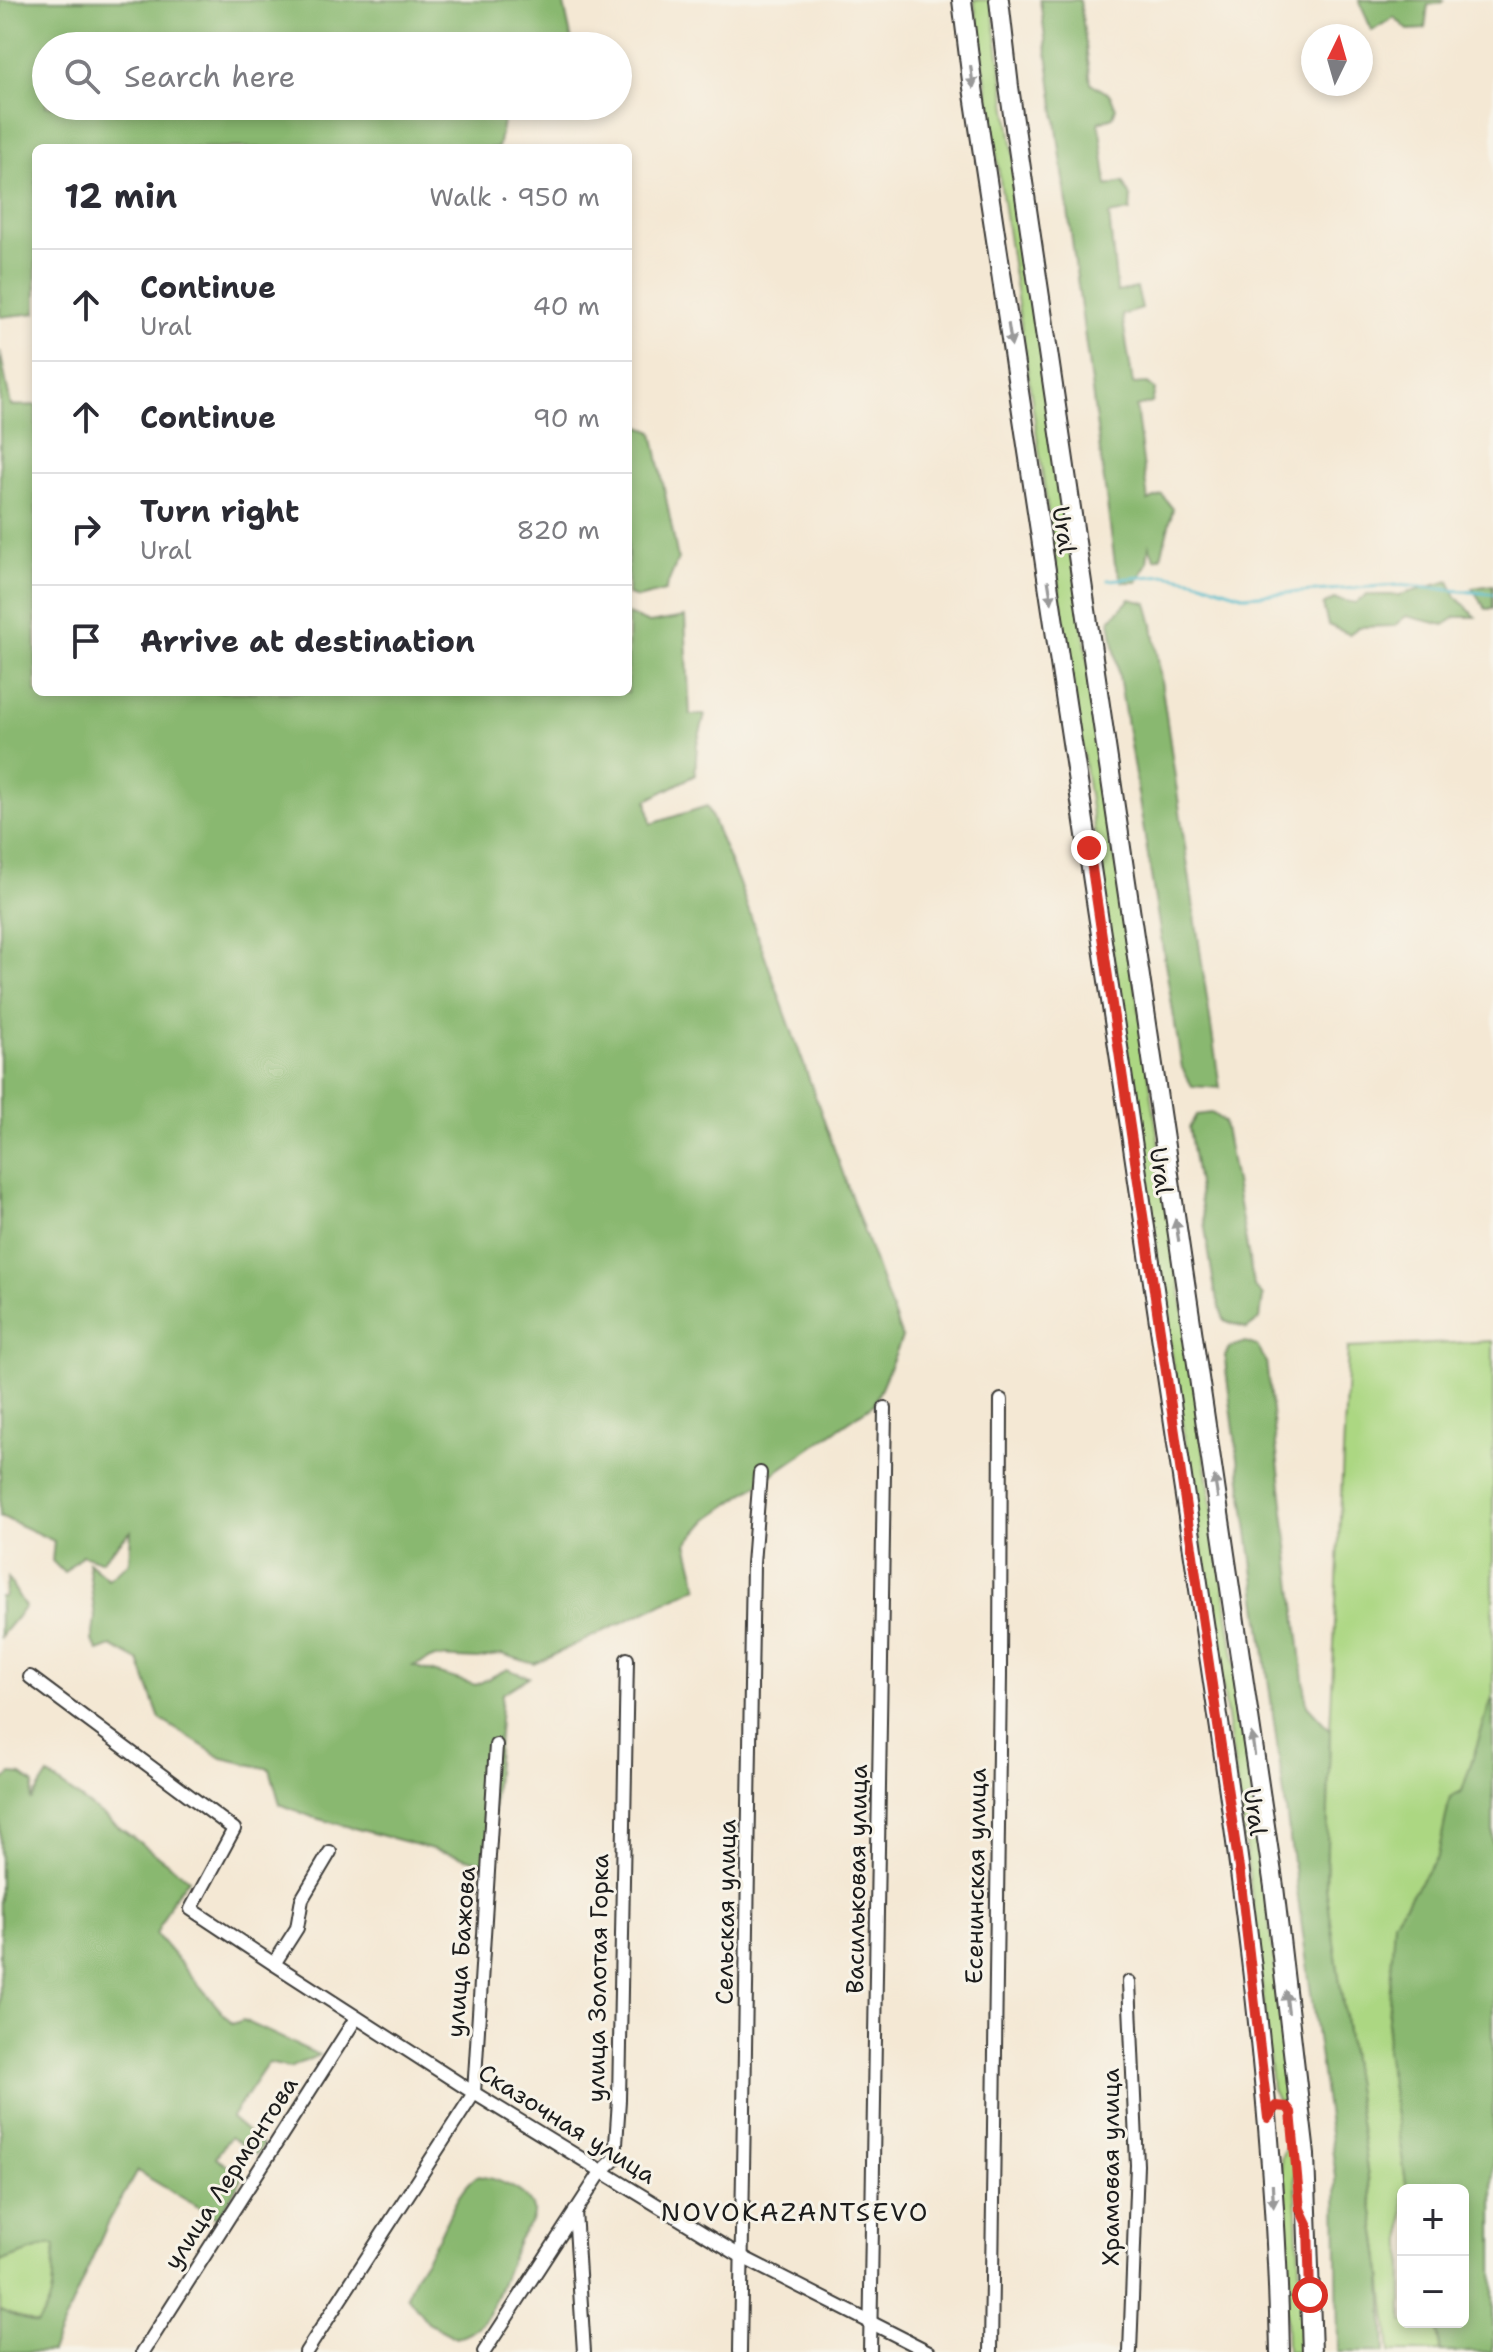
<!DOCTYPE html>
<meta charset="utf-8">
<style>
:root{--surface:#fff;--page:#f7f7f7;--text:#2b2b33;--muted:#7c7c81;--line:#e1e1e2}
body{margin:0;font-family:"Shantell Sans",sans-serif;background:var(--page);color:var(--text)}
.controls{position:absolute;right:24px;bottom:24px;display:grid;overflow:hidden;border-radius:12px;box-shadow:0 4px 12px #0003}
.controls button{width:72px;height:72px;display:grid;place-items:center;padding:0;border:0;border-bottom:2px solid var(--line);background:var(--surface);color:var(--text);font:40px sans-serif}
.compass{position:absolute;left:1301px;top:24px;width:72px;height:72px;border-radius:50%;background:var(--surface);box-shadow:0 4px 12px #0003;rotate:5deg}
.stop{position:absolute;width:24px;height:24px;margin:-18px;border:6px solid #d93025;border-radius:50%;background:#fff}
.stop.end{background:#d93025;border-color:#fff;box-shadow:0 2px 8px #0008}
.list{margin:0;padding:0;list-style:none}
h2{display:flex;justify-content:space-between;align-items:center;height:104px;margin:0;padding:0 32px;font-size:34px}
h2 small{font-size:26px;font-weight:400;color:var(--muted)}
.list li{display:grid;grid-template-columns:52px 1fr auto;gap:24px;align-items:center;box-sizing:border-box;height:112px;padding:0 32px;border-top:2px solid var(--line)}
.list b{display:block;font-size:30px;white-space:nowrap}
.list p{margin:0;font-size:26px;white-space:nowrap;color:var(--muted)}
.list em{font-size:26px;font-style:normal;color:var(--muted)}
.icon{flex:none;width:44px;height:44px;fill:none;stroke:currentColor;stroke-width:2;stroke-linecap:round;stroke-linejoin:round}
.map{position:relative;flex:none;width:1493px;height:2352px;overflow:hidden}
.search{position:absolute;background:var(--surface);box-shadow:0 4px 12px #0003;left:32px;top:32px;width:600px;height:88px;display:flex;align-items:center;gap:20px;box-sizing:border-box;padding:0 28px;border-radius:44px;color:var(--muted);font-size:30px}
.panel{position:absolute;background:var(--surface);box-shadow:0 4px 12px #0003;left:32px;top:144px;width:600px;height:552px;border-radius:12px}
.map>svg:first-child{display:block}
.green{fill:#acd782;stroke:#647a4f;stroke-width:2;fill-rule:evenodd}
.forest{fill:#89b870;stroke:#526a46;stroke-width:2}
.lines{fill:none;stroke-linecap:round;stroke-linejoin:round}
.stream{stroke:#4ebaca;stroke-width:3}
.street-casing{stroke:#3c3b38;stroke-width:16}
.primary-casing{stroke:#3c3b38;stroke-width:22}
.street{stroke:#fff;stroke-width:12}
.primary{stroke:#fff;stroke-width:18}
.oneway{fill:#999}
.route{stroke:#d93025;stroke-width:10}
.labels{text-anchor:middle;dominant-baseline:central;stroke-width:6;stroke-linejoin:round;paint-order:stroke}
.street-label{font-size:24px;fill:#1c1c1c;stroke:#f7f3e8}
.neighbourhood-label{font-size:26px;letter-spacing:2px;fill:#1c1c1c;stroke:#f7f3e8}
</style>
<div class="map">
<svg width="1493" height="2352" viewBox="0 0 1493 2352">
<rect width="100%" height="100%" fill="#f7f3e8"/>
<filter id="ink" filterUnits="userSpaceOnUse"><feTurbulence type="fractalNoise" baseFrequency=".0125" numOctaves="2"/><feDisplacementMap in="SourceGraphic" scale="16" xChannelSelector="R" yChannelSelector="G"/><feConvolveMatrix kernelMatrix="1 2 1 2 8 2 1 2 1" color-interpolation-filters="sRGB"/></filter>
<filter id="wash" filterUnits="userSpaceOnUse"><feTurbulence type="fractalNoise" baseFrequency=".006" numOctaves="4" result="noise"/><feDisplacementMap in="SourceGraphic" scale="32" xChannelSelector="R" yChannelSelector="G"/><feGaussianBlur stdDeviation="1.8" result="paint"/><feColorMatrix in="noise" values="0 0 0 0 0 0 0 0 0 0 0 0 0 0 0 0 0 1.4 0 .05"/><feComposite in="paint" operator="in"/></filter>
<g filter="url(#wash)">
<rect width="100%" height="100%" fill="#f4e8d4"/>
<g class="green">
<path d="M974 0H991L1232 1642 1291 2088 1288 2100 1282 2102 1277 2100 1272 2089C1248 1814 1199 1542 1159 1270 1096 847 1035 423 974 0Z"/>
<path d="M1493 1341V2352H1390L1382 2273 1326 1887 1330 1730 1348 1348ZM1403 2190H1463V2322H1403Z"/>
<polygon points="1285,2149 1288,2150 1295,2166 1303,2352 1287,2352 1281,2158"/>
<path d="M51 2243 57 2247C48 2281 61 2290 38 2324L0 2310V2262Z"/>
</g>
<g class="forest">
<polygon points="0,0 563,0 573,46 46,46 46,106 506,106 498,148 36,148 36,313 0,317"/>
<polygon points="1040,0 1080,0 1091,83 1110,95 1116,108 1113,117 1099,122 1107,186 1123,182 1131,197 1130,211 1109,215 1117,292 1137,288 1142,309 1122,315 1133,384 1147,383 1155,390 1152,403 1136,407 1148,501 1162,495 1173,509 1161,557 1155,559 1149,546 1147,563 1137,582 1123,582 1115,564"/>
<polygon points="1359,0 1444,0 1442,3 1428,5 1425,29 1408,30 1394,17 1372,31"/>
<polygon points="0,351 11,406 36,405 36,692 628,692 628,614 649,623 685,617 690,715 705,715 697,744 695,775 647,800 651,824 707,806 738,881 902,1338 874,1404 708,1519 687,1543 698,1587 534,1664 502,1654 478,1659 435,1657 413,1666 476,1685 507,1669 529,1677 502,1694 489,1864 312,1817 280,1804 270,1769 222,1758 160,1719 139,1661 111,1646 98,1651 92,1641 95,1617 88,1562 108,1579 129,1563 131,1531 101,1561 82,1555 64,1573 52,1561 54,1541 0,1516"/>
<polygon points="628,422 653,432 678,559 665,591 638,598 628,595"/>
<polygon points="1449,581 1456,597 1476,617 1456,617 1444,625 1406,616 1394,626 1359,627 1349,634 1328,625 1323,605 1334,599 1356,603 1367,595 1400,595"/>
<polygon points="1493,585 1493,609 1486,609 1472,588"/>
<polygon points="1130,599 1147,603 1153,625 1220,1088 1192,1086 1182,1068 1110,620"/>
<polygon points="1212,1113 1224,1122 1254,1286 1263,1296 1260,1319 1247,1329 1224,1320 1215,1291 1189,1128 1196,1115"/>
<polygon points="1245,1342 1257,1346 1266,1361 1307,1705 1330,1730 1326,1887 1382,2273 1385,2352 1338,2352 1336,2177 1226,1370 1225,1356 1229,1348"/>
<polygon points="8,1578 25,1607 0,1637 0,1597 4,1597"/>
<polygon points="1493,1695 1493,2352 1441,2352 1435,2322 1463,2322 1463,2190 1407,2190 1386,2051 1394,1921 1438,1855 1450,1797 1462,1791"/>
<path d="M11 1774 22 1775 34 1784 31 1801 48 1775 189 1879 173 1898 156 1934 232 2024 243 2020 319 2055 290 2068 268 2063 231 2118 263 2145 256 2154 230 2137 216 2157 243 2176 218 2219 137 2171 108 2223 51 2352H0V2310L37 2324C60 2294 49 2280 56 2247L51 2244 0 2262V1778L5 1779Z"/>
<path d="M477 2176C494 2178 529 2189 533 2210 535 2222 521 2232 517 2243 509 2262 494 2309 482 2323 474 2331 467 2336 456 2338L428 2323 407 2296C414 2272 426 2261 437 2240 450 2217 455 2193 477 2176Z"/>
</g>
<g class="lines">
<polyline class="stream" points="1108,580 1166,575 1195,580 1246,596 1398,585 1493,594"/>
</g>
</g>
<g filter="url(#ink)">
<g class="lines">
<defs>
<g id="street">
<polyline points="30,1677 234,1829 191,1909 274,1964"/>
<polyline points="330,1852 302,1899 297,1928 274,1964 474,2093 742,2257 929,2352"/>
<polyline points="1129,1982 1137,2165 1130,2352"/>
<polyline points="575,2211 584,2352"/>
<polyline points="143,2352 356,2018"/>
<polyline points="306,2352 474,2093 496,1745"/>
<polyline points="484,2352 601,2172 615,2159 619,2100 627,1659"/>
<polyline points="740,2352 753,1564 760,1473"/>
<polyline points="870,2352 885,1408"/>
<polyline points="991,2352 1000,1675 1001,1400"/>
</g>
<g id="primary">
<path d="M962 0 972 81C1039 521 1106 962 1171 1403 1217 1718 1274 2033 1280 2352"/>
<polyline points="999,0 1009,87 1274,1887 1305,2155 1312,2352"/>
</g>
</defs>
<use href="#street" class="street-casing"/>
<use href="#primary" class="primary-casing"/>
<use href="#street" class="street"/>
<use href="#primary" class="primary"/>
</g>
<defs><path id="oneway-solid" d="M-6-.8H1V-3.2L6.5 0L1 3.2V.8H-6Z" transform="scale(2)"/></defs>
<g class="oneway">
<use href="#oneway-solid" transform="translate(972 77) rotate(83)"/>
<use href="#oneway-solid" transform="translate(1010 335) rotate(81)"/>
<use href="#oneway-solid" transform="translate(1050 592) rotate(81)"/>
<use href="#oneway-solid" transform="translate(1177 1230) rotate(-99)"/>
<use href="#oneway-solid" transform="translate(1216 1487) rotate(-99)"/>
<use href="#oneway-solid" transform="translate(1253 1744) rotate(-98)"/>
<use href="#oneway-solid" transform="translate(1287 2002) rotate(-97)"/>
<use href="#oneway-solid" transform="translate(1273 2196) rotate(87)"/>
</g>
</g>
<g class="lines" filter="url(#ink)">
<polyline class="route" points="1089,848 1240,1875 1268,2118 1276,2106 1287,2107 1291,2112 1300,2209 1308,2226 1310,2295"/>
</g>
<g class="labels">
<g class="street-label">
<text transform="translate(1064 530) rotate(81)">Ural</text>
<text transform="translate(1161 1171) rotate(82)">Ural</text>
<text transform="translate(1255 1812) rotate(82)">Ural</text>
<text transform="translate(976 1876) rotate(-89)">Есенинская улица</text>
<text transform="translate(857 1879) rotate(-89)">Васильковая улица</text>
<text transform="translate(726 1912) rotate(-89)">Сельская улица</text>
<text transform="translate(461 1952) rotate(-86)">улица Бажова</text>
<text transform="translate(598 1978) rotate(-89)">улица Золотая Горка</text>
<text transform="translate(567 2124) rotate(32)">Сказочная улица</text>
<text transform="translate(1111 2167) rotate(-90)">Храмовая улица</text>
<text transform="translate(231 2173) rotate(-57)">улица Лермонтова</text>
</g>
<g class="neighbourhood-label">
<text x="795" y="2211">NOVOKAZANTSEVO</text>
</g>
</g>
</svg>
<div class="controls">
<button>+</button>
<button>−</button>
</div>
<svg class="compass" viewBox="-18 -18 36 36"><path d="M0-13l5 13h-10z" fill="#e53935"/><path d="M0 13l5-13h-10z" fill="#7c7c81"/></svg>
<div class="stop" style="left:1310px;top:2295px"></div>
<div class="stop end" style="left:1089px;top:848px"></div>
<div class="search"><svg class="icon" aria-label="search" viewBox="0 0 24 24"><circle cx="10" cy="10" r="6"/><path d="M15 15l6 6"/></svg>Search here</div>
<section class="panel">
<h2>12 min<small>Walk · 950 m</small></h2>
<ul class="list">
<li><svg class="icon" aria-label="ahead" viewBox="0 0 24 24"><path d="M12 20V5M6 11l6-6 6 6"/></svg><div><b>Continue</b><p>Ural</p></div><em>40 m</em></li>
<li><svg class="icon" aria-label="ahead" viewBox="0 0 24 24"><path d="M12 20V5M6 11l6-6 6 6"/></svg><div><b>Continue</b></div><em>90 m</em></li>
<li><svg class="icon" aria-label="right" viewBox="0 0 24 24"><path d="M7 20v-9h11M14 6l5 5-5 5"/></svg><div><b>Turn right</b><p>Ural</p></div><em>820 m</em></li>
<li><svg class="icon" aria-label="arrive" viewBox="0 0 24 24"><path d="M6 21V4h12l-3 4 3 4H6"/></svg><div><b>Arrive at destination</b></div></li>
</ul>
</section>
</div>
